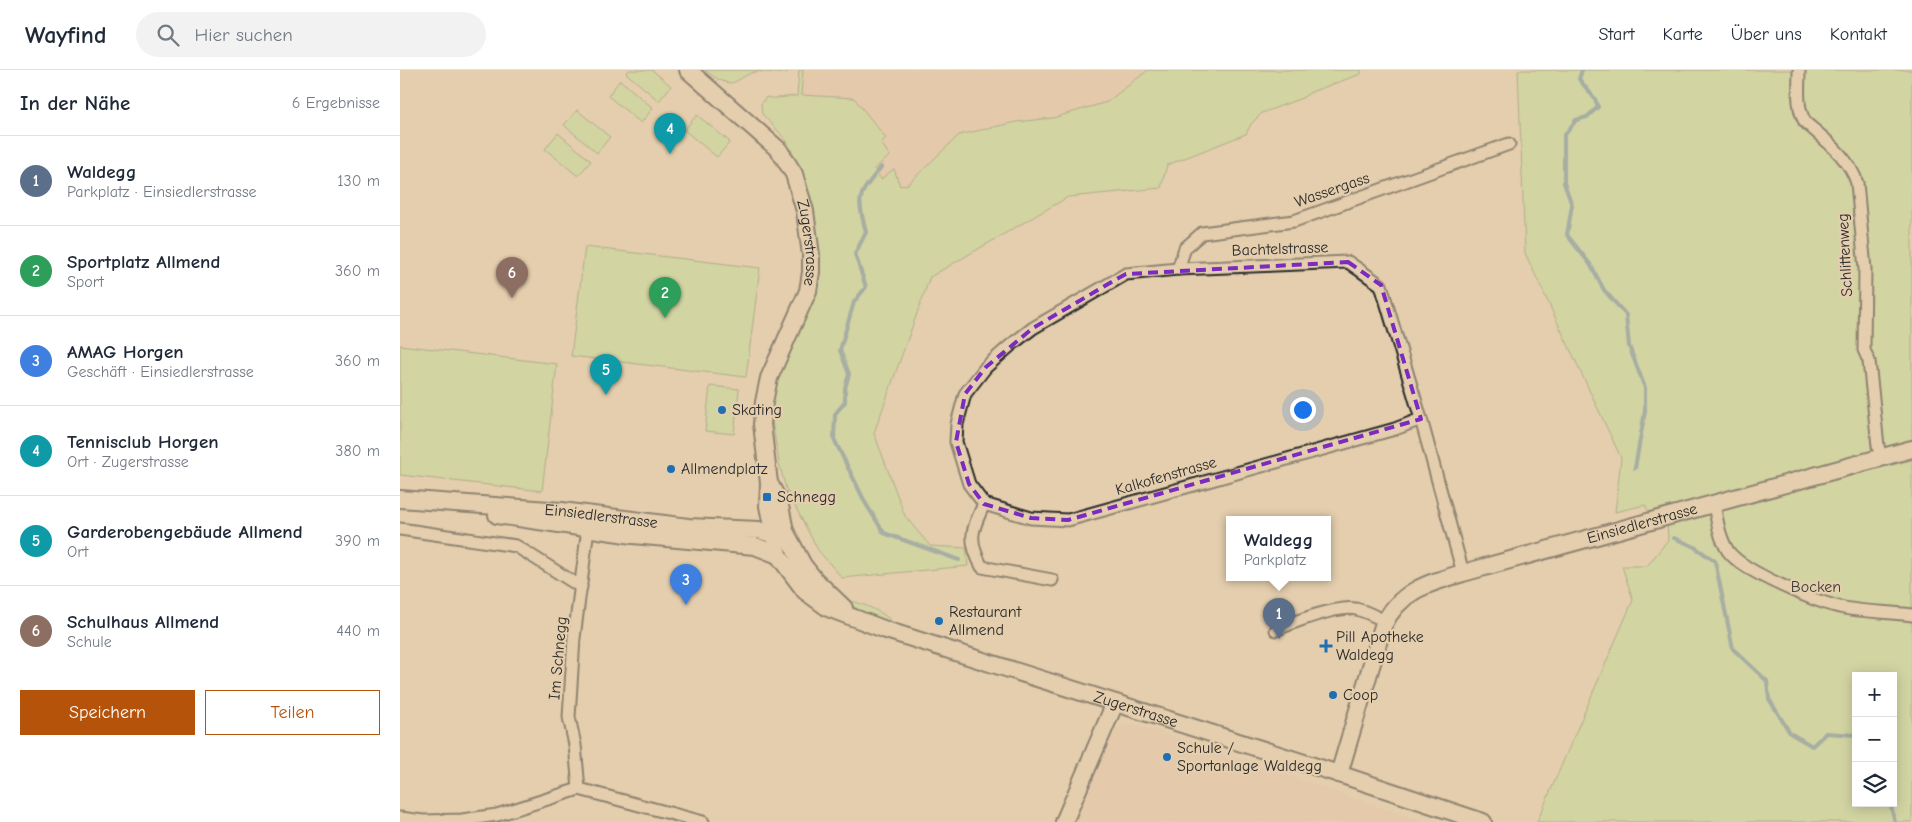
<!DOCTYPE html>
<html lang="de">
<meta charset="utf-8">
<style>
:root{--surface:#fff;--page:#f2f2f3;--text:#1f2937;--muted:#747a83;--line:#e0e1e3;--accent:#b45309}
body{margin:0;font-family:"Comic Neue",sans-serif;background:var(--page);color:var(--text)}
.controls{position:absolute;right:15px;bottom:15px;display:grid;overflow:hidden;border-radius:0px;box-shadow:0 2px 12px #0003}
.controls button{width:45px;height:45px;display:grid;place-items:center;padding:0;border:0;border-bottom:1px solid var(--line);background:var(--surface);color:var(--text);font:25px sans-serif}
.you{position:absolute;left:902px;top:339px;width:18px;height:18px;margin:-12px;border:4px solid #fff;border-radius:50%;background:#1a73e8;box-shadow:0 0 0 8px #1a73e833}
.badge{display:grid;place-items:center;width:32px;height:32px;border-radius:50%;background:var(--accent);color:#fff;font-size:16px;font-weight:700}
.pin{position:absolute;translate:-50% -41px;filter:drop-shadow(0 1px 2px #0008)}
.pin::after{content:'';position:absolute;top:26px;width:18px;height:15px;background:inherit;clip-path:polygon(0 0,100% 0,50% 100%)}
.popup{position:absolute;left:826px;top:446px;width:105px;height:65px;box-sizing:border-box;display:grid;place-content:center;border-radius:0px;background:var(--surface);filter:drop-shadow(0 1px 4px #0005);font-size:16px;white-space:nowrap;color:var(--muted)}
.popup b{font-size:19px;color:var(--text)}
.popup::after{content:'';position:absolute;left:50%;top:100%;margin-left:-10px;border:10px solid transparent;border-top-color:var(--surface)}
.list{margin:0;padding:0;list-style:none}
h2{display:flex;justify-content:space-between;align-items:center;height:65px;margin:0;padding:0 20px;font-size:21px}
h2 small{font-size:16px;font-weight:400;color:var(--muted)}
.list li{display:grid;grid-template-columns:32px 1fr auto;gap:15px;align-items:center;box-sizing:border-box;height:90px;padding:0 20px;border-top:1px solid var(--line)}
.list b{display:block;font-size:19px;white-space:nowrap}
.list p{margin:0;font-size:16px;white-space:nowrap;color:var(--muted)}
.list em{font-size:16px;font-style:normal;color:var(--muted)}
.actions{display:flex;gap:10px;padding:15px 20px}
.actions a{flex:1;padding:11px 0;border:1px solid var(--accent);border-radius:0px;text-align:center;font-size:18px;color:var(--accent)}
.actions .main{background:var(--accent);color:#fff}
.icon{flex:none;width:28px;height:28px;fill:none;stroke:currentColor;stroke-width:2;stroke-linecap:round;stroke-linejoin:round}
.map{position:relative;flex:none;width:1512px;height:752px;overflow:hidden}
header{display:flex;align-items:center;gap:30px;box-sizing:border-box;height:70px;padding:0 25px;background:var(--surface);border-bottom:1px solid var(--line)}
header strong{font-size:24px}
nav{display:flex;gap:28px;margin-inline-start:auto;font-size:18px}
.search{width:350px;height:45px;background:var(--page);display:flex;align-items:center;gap:12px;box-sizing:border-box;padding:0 18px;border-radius:28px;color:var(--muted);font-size:19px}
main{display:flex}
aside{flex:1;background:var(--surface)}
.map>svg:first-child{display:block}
.built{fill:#e4c3a9}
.green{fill:#bcdb94;stroke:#748360;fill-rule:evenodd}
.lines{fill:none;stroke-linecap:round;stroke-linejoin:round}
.stream{stroke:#5d8896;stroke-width:4}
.street-casing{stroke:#2b2b2b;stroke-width:15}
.secondary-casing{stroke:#2b2b2b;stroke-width:20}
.street{stroke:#e4cead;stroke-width:11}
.secondary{stroke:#e4cead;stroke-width:16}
.marked{fill:none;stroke:#7b2cbf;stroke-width:4;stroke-dasharray:10 6;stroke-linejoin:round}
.poi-dot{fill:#1f6fb2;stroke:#e4cead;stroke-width:2}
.labels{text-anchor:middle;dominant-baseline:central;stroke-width:4.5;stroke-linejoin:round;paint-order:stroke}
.street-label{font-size:16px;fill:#2b2b2b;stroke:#e4cead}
.poi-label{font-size:16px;fill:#2b2b2b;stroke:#e4cead;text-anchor:start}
.park-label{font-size:16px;fill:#3a3d36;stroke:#e4cead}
</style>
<header>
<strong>Wayfind</strong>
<div class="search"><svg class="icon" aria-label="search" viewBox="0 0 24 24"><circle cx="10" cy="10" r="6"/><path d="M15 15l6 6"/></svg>Hier suchen</div>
<nav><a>Start</a><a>Karte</a><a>Über uns</a><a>Kontakt</a></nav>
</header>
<main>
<aside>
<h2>In der Nähe<small>6 Ergebnisse</small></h2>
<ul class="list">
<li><span class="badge" style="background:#5c6f8a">1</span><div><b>Waldegg</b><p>Parkplatz · Einsiedlerstrasse</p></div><em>130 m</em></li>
<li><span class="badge" style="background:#2e9e5b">2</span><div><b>Sportplatz Allmend</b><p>Sport</p></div><em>360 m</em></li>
<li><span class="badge" style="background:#3f7fe0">3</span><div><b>AMAG Horgen</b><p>Geschäft · Einsiedlerstrasse</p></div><em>360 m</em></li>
<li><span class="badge" style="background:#0f9aa8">4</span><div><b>Tennisclub Horgen</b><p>Ort · Zugerstrasse</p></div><em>380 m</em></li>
<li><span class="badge" style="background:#0f9aa8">5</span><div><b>Garderobengebäude Allmend</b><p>Ort</p></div><em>390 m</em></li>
<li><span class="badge" style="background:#8d6e63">6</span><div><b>Schulhaus Allmend</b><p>Schule</p></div><em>440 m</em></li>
</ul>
<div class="actions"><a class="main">Speichern</a><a>Teilen</a></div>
</aside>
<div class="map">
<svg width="1512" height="752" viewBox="0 0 1512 752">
<rect width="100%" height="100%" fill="#e4cead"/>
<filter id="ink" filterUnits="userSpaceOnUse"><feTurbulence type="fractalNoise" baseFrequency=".02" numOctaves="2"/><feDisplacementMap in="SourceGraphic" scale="10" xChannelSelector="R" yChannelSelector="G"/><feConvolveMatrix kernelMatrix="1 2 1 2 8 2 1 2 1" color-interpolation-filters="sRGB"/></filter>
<g filter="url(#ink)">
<g class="built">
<polygon points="403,0 564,1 748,0 707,32 653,48 616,52 561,65 508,114 500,116 481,109 473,99 481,73 454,29 401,25"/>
<polygon points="735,654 1024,752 672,752 709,668 718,658"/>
</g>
<g class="green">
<polygon points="229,0 252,0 271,16 259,31 226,3"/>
<path d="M305 0H392C380 7 366 0 354 2 345 4 338 13 329 13 321 12 311 5 305 0Z"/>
<path d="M399 0H403L401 25 454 28 486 68 481 73 490 86 474 99 481 109 494 99 500 116 508 114 559 65 616 52 653 48 707 32 748 0H961V4L911 22 902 28 862 43 851 54 846 64 767 95 761 118 668 127 530 207 474 363 505 446 530 476 566 478 568 496 442 508 418 480 386 419 379 393 371 344 377 311 415 227 420 195 415 150 411 127 387 71 362 44 361 34 366 27C375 30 387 26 397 26Z"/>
<polygon points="1118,0 1512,0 1512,379 1253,451 1245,435 1215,442 1221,388 1125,183"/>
<polygon points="220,10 253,38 241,53 208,26"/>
<polygon points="177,40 210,67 197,83 164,55"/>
<polygon points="297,45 330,72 317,87 284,60"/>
<polygon points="158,63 191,91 178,106 145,79"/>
<polygon points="185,177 360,198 346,307 171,286"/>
<polygon points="0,275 157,294 142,421 0,405"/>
<polygon points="310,316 339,319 334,364 305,361"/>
<path d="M1512 390V752H1137L1233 530 1222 496H1247L1268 470 1267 453ZM1456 606H1493V733H1456Z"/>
<path d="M445 530C458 531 485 542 493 553L491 556 460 541Z"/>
</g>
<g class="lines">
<g class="stream">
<polyline points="1182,0 1179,9 1195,29 1198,37 1187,47 1176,50 1164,66 1164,113 1172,135 1167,165 1190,194 1204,220 1226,245 1229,276 1245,318 1245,341 1235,398"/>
<path d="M481 97C458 127 456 124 466 162L455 184 466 217 454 232 440 280 449 304 445 318V332L435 344 434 369 466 434 484 463 559 490"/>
<polyline points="1274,468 1293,476 1315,491 1333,579 1367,611 1369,629 1390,663 1412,676 1426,663 1456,665"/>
<polyline points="1490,733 1495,752"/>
</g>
<defs>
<g id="street">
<path d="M1399 0C1399 18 1396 36 1405 52 1425 70 1449 87 1457 113L1465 199 1464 280 1469 291 1478 376 1481 388"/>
<polyline points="778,199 785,178 802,163 894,151 1109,74"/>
<polyline points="1021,349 995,359 668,450 631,448 584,434 569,414 556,372 557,354 565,324 586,297 611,275 633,258 726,204 778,199 948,192 981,215 1021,349 1063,503"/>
<path d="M584 434C572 460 567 469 582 497L652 510"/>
<path d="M1314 434C1317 450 1319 467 1328 481 1343 502 1418 533 1444 538 1466 542 1489 542 1512 545"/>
<polyline points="0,459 116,476 181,517"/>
<path d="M876 560C893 552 939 535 956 539 966 541 976 547 985 551"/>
<polyline points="179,719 175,675 169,647 174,568 188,458"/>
<polyline points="0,748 23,751 62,750 97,745 179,719 303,752"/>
</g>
<g id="secondary">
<path id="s1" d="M288 0 379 80 394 104 405 141 411 185V202L408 221 369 308 364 332 362 354 369 413 368 436 378 485 405 521 428 538 486 560 939 704 1083 752"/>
<polyline points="369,413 379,431 385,461 403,495 414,509 444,538"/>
<path id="s2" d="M0 429 162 441 288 457 359 460 374 465"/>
<polyline points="97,445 233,465 355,476 378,485"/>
<path id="s3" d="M939 704 983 556C999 521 1028 513 1063 503L1512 379"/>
<polyline points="664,752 715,633"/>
</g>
</defs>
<use href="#street" class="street-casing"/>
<use href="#secondary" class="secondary-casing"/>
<use href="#street" class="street"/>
<use href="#secondary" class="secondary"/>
</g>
</g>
<path d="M0 0H1512V752H0ZM948 192 981 215 1021 349 668 450 631 448 584 434 569 414 556 372 565 324 586 297 633 258 715 210 726 204Z" fill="#e4cead" fill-opacity=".55" fill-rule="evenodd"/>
<path class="marked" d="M948 192 981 215 1021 349 668 450 631 448 584 434 569 414 556 372 565 324 586 297 633 258 715 210 726 204Z"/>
<g class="poi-dot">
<circle cx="322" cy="340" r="5"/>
<circle cx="271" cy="399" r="5"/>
<rect x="362" y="422" width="10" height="10" rx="2.5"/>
<circle cx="539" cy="551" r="5"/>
<path d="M923.5 568.5h5v5h5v5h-5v5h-5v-5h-5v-5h5z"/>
<circle cx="933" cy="625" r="5"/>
<circle cx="767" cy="687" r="5"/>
</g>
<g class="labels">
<g class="street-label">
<text transform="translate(932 120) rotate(-19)">Wassergass</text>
<text stroke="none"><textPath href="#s1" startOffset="220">Zugerstrasse</textPath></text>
<text transform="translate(880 179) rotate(-2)">Bachtelstrasse</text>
<text transform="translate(1445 185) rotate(-93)">Schlittenweg</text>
<text transform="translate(766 406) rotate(-16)">Kalkofenstrasse</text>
<text stroke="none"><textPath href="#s2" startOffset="202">Einsiedlerstrasse</textPath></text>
<text stroke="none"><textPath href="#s3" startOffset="440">Einsiedlerstrasse</textPath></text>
<text transform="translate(158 588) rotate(-85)">Im Schnegg</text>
<text stroke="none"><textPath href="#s1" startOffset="941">Zugerstrasse</textPath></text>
</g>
<g class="poi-label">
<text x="332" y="340">Skating</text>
<text x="281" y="399">Allmendplatz</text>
<text x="377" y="427">Schnegg</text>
<text x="549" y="542">Restaurant<tspan x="549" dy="18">Allmend</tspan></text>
<text x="936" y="567">Pill Apotheke<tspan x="936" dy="18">Waldegg</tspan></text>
<text x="943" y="625">Coop</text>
<text x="777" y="678">Schule /<tspan x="777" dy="18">Sportanlage Waldegg</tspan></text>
</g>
<g class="park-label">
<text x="1416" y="517">Bocken</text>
</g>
</g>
</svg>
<div class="controls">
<button>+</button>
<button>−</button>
<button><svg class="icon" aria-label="layers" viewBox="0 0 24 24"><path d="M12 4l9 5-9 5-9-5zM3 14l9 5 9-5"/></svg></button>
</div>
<div class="you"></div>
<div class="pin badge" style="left:879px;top:569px;background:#5c6f8a">1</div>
<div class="popup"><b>Waldegg</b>Parkplatz</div>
<div class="pin badge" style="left:265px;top:248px;background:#2e9e5b">2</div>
<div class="pin badge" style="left:286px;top:535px;background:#3f7fe0">3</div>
<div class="pin badge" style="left:270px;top:84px;background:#0f9aa8">4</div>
<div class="pin badge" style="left:206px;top:325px;background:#0f9aa8">5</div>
<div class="pin badge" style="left:112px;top:228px;background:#8d6e63">6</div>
</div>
</main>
